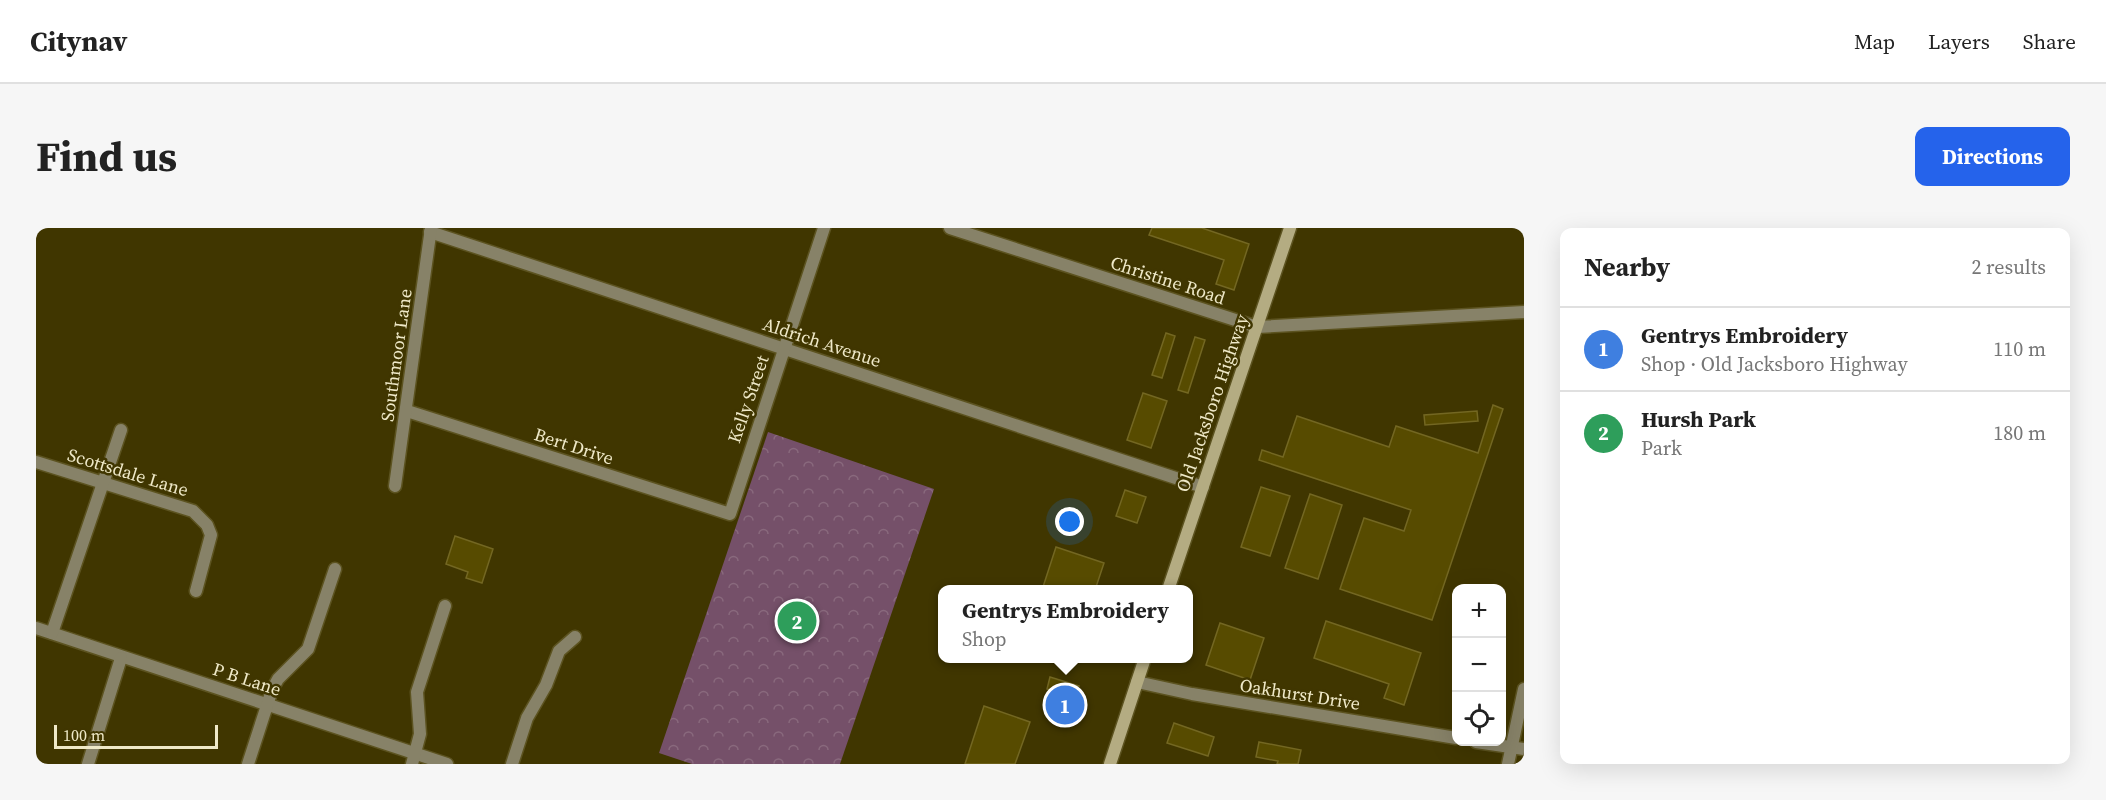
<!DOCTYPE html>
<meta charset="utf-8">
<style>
:root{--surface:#fff;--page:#f6f6f6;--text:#222;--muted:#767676;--line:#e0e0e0;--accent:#2563eb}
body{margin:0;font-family:"Source Serif 4",serif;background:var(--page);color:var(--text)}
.controls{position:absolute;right:18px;bottom:18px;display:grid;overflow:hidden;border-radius:12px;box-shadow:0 6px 24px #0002}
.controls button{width:54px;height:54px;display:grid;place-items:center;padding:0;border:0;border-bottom:2px solid var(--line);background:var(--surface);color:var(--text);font:30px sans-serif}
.scale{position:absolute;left:18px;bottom:15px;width:164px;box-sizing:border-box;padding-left:6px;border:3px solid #efe9c8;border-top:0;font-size:16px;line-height:21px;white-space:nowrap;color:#efe9c8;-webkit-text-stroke:4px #403600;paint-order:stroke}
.you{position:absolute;left:1034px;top:294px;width:21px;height:21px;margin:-15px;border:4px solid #fff;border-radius:50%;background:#1a73e8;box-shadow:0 0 0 9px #1a73e833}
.badge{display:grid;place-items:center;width:39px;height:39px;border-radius:50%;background:var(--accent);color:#fff;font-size:20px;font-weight:700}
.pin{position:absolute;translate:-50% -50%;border:3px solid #fff;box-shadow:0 2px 6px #0006}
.popup{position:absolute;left:902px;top:357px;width:255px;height:78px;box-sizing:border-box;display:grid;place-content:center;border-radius:12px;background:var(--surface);filter:drop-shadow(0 2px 4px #0005);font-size:20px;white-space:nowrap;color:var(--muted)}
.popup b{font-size:22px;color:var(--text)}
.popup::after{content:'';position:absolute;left:50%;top:100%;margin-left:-12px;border:12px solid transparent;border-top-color:var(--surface)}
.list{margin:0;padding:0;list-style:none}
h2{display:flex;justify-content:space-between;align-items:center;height:78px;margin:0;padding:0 24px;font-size:26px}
h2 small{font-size:20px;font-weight:400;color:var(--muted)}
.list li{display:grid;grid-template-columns:39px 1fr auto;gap:18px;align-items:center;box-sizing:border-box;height:84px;padding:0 24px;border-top:2px solid var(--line)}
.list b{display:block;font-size:22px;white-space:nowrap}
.list p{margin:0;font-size:20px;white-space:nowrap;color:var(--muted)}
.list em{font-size:20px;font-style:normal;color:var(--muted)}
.icon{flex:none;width:33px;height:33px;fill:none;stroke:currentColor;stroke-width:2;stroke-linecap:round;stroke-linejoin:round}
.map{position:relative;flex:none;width:1488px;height:536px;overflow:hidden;border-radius:12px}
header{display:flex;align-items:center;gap:36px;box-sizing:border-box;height:84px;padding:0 30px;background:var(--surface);border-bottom:2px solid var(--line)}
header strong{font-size:28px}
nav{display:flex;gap:33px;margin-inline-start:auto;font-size:21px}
.intro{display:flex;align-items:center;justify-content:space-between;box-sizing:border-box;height:144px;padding:0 36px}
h1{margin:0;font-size:42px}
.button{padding:15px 27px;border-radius:12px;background:var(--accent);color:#fff;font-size:21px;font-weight:700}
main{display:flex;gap:36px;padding:0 36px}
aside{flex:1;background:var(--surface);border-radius:12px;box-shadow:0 6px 24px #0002}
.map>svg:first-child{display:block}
.park{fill:url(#park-crowns)}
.building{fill:#574b00;stroke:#736722;stroke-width:1.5}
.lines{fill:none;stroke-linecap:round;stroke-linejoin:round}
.minor-casing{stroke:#5c5320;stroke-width:15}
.secondary-casing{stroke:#5c5320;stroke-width:15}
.minor{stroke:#878268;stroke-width:12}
.secondary{stroke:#b4ac82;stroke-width:12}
.labels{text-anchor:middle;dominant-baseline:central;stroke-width:5;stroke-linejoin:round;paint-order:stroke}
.street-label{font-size:18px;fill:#efe9c8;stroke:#403600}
</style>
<header>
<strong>Citynav</strong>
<nav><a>Map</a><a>Layers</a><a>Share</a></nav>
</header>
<div class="intro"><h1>Find us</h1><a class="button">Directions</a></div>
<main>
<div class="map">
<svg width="1488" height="536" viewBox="0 0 1488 536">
<defs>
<pattern id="park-crowns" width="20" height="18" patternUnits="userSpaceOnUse" patternTransform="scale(1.5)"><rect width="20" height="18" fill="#755069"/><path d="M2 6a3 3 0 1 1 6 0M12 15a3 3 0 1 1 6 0" fill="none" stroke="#89697d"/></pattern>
</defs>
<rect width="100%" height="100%" fill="#403600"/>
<polygon class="park" points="732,204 898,261 804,536 656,536 623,525"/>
<g class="building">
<polygon points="1116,0 1166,0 1213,16 1198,62 1180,56 1188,32 1113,7"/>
<polygon points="1130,105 1139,108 1126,150 1116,147"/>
<polygon points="1159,109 1169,112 1152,165 1142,162"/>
<polygon points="1107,165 1131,173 1115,220 1091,212"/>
<polygon points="1457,177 1467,181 1396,392 1304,361 1328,290 1368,303 1375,282 1223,232 1226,222 1247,229 1261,188 1353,219 1360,198 1442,225"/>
<polygon points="1441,183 1442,193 1389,197 1388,187"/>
<polygon points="1225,259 1254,268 1234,328 1205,319"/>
<polygon points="1089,262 1110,269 1101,295 1080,288"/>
<polygon points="1274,266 1306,277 1282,351 1249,340"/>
<polygon points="419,308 457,321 446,355 430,350 432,344 410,336"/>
<polygon points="1020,319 1068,335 1059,362 1006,362"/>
<polygon points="1290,393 1385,425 1368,477 1348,470 1353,456 1278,430"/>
<polygon points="1184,395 1228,410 1214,452 1170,437"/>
<polygon points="1014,449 1043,458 1031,494 1017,489 1025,466 1011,461"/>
<polygon points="948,478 994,494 979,536 929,536"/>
<polygon points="1138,495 1178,509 1172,528 1131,515"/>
<polygon points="1223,514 1265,522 1262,536 1241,536 1242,533 1220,529"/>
</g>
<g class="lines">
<defs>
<g id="minor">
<polyline points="914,0 1221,99 1488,84"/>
<polyline points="394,4 1167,259"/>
<polyline points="371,183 694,286 788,0"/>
<polyline points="0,234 157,283 171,297 175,307 160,363"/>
<polyline points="359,258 395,0"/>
<polyline points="0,400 411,536"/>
<polyline points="16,405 85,202"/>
<polyline points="1101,454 1156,466 1420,510"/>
<polyline points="1440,514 1488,521"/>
<polyline points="52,536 85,430"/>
<polyline points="212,536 236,462 242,451 272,421 299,341"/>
<polyline points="376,536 384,506 381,464 409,378"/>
<polyline points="476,536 491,490 510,457 523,423 539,409"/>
<polyline points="1472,536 1488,461"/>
</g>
<g id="secondary">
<polyline points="1132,362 1254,0"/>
<polyline points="1074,536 1109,430"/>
</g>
</defs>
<use href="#minor" class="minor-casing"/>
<use href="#secondary" class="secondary-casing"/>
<use href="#minor" class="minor"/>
<use href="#secondary" class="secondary"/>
</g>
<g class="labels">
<g class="street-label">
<text transform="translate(1132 52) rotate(18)">Christine Road</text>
<text transform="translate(786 114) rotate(18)">Aldrich Avenue</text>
<text transform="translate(360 127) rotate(-82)">Southmoor Lane</text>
<text transform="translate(712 171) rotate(-71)">Kelly Street</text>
<text transform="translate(1176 175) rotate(-71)">Old Jacksboro Highway</text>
<text transform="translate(538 218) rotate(18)">Bert Drive</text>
<text transform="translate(92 244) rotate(17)">Scottsdale Lane</text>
<text transform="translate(211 451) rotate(18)">P B Lane</text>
<text transform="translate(1264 466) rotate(9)">Oakhurst Drive</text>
</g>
</g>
</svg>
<div class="controls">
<button>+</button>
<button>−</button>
<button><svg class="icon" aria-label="locate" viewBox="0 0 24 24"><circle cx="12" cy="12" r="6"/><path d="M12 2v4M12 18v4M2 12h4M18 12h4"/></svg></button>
</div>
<div class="scale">100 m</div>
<div class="you"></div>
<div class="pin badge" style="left:1029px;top:477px;background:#3f7fe0">1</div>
<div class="popup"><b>Gentrys Embroidery</b>Shop</div>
<div class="pin badge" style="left:761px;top:393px;background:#2e9e5b">2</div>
</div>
<aside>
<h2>Nearby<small>2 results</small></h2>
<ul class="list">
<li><span class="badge" style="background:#3f7fe0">1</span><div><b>Gentrys Embroidery</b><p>Shop · Old Jacksboro Highway</p></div><em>110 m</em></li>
<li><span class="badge" style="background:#2e9e5b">2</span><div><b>Hursh Park</b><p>Park</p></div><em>180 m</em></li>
</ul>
</aside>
</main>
